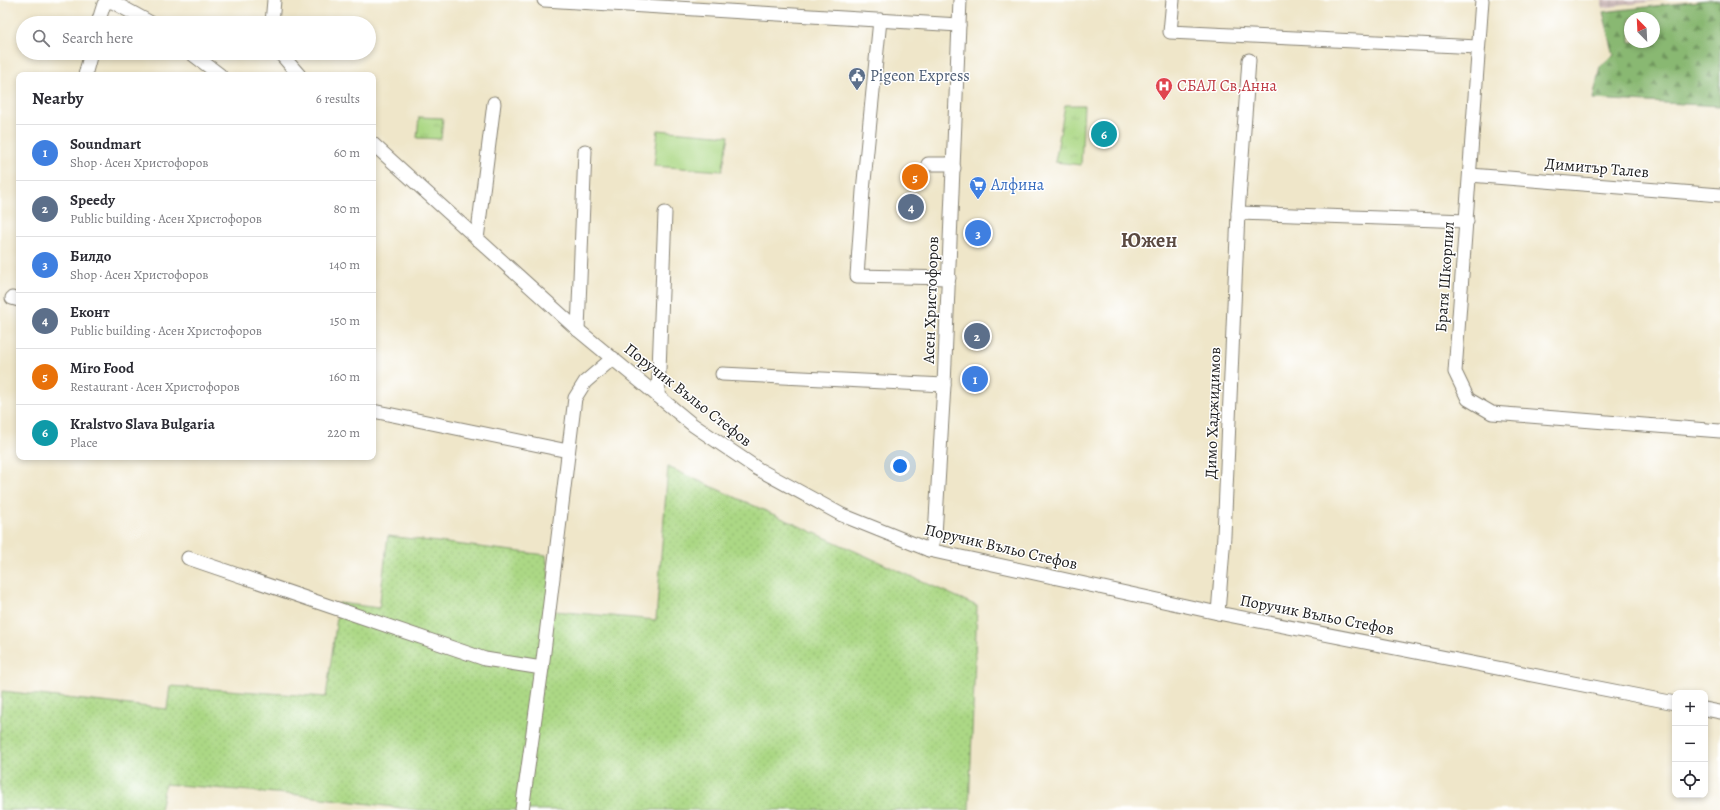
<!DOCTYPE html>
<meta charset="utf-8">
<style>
:root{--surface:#fff;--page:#f7f7f7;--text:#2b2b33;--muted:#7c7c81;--line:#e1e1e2;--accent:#c8321e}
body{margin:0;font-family:Alegreya,serif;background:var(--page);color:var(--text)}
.controls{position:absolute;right:12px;bottom:12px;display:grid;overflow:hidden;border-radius:8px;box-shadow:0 2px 6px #0003}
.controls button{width:36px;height:36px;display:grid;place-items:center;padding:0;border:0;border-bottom:1px solid var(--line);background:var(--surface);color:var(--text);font:20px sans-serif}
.compass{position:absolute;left:1624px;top:12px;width:36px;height:36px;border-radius:50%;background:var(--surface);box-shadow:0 2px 6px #0003;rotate:336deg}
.you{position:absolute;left:900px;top:466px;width:14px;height:14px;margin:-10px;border:3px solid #fff;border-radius:50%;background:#1a73e8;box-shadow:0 0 0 6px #1a73e833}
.badge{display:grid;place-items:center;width:26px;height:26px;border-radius:50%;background:var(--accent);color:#fff;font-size:13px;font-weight:700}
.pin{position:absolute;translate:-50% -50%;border:2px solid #fff;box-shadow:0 1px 4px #0006}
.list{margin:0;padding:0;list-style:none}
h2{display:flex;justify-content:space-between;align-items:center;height:52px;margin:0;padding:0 16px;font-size:17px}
h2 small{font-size:13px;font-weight:400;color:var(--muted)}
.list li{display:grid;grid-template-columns:26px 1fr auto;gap:12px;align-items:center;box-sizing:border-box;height:56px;padding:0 16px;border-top:1px solid var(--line)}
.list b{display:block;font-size:15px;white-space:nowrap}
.list p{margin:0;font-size:13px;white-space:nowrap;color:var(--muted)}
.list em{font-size:13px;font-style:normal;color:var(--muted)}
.icon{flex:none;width:22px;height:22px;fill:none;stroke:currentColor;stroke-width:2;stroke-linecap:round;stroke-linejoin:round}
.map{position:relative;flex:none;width:1720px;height:810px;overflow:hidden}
.search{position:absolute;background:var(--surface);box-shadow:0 2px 6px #0003;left:16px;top:16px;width:360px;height:44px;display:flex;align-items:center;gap:10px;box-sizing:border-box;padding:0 14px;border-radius:22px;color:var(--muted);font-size:15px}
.panel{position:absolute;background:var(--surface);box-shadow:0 2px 6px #0003;left:16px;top:72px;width:360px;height:388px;border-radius:8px}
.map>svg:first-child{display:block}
.industrial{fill:url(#industrial-grid)}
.grass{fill:url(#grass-dots);stroke:#647a50}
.forest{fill:url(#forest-firs);stroke:#526a47;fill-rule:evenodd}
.park{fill:url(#park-tufts);stroke:#647a50}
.pitch{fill:#acd885;stroke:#647a50}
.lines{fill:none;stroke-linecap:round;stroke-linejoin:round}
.minor-casing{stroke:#868172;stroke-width:15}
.minor{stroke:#fff;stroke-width:13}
.labels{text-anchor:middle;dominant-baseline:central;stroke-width:3;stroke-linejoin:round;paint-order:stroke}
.service-label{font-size:16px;fill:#4e5e75;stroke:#fff;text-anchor:start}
.health-label{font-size:16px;fill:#be3a42;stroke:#fff;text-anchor:start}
.street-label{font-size:16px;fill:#1c1c1c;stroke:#fff}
.shop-label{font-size:16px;fill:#366cbe;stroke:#fff;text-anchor:start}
.district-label{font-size:20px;font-weight:bold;fill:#5b4a41;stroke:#fff}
</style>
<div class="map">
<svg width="1720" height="810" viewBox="0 0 1720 810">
<defs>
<pattern id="industrial-grid" width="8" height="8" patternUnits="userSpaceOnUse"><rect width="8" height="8" fill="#d1bfbe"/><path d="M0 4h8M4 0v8" fill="none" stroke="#b3a4a3"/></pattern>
<pattern id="grass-dots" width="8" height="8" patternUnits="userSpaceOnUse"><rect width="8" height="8" fill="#acd885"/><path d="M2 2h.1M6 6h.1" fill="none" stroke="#93b972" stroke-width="1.8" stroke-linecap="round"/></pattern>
<pattern id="forest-firs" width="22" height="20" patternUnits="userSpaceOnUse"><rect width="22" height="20" fill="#89b872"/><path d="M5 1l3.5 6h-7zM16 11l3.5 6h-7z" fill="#6f955d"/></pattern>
<pattern id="park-tufts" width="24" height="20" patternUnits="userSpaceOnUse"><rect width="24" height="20" fill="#acd885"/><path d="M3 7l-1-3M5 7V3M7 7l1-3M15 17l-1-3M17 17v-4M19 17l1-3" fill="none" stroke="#93b972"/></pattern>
</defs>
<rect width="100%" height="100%" fill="#fff"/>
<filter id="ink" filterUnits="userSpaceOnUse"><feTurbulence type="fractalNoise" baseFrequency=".025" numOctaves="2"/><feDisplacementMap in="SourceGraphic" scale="8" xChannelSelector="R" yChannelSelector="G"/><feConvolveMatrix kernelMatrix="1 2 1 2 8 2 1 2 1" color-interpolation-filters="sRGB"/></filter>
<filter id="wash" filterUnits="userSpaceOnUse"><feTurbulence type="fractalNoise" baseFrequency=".012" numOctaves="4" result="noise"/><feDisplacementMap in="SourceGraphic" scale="16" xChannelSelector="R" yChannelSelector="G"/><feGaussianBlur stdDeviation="0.9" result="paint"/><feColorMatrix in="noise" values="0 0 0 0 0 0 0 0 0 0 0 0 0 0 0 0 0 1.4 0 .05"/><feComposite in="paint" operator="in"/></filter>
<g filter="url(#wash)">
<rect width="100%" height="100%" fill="#efe6c9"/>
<polygon class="industrial" points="1602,0 1662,0 1602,8"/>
<polygon class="grass" points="668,467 977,606 969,810 417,810 299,795 165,784 160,810 0,810 0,723 2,691 167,709 170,686 326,697 339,603 379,608 388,536 546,555 554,611 656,620"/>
<path class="forest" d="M1707 0H1720V106L1593 99 1600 66 1614 55 1603 12ZM1630 18H1654V42H1630Z"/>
<g class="park">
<polygon points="1065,105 1084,105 1081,165 1055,162"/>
<polygon points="419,117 443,118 441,139 417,138"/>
</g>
<polygon class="pitch" points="658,130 729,136 722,171 654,166"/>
</g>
<g filter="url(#ink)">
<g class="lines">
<defs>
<g id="minor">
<polyline points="544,0 959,25"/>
<polyline points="1173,0 1170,32 1478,47"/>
<polyline points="1482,0 1455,372 1468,399 1492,413 1720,431"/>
<polyline points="880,20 863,191 857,276 949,278"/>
<polyline points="98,23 104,4 111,1 151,23"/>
<polyline points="272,23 274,0"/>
<polyline points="191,53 220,75"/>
<polyline points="280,53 299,75"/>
<polyline points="85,75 91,53"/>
<polyline points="373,144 578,330 693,425 758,469 842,515 929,550 1218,613 1675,703"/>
<polyline points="928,164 949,164 954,168"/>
<polyline points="1470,175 1720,195"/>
<polyline points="1238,213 1467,221"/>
<polyline points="477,239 494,103"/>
<polyline points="12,298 19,300"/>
<polyline points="578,330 585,151"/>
<polyline points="722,374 944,385"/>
<polyline points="658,396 665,213"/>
<polyline points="373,411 568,451"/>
<polyline points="929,550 935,535 944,385 960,0"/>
<polyline points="188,558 485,659 542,668"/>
<polyline points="1218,613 1224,536 1238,213 1249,60"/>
<polyline points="1705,709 1720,712"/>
<polyline points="522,810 542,668 575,398 585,382 613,358"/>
</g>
</defs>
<use href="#minor" class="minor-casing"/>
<use href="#minor" class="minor"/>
</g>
</g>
<defs>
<symbol id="civic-pin" viewBox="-11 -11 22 30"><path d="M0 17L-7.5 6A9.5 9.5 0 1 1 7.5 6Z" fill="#5c6f8a" stroke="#fff"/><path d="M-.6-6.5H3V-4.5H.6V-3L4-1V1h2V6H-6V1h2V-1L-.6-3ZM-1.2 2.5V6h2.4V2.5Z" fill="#fff"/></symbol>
<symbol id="hospital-pin" viewBox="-11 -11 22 30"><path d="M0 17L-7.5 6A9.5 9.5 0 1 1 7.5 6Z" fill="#e0444e" stroke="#fff"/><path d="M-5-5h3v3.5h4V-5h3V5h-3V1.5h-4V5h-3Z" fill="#fff"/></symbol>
<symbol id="supermarket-pin" viewBox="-11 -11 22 30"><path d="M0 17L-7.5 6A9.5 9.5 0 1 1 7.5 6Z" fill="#3f7fe0" stroke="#fff"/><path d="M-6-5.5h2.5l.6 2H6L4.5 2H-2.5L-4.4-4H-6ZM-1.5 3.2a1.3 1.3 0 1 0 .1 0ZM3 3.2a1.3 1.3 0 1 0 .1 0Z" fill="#fff"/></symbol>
</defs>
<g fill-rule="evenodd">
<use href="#civic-pin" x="847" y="66" width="20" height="27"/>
<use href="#hospital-pin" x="1154" y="76" width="20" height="27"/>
<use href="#supermarket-pin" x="968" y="175" width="20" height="27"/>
</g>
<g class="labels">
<g class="service-label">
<text x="870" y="76">Pigeon Express</text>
</g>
<g class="health-label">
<text x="1177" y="86">СБАЛ Св,Анна</text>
</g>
<g class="street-label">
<text transform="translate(1597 168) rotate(5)">Димитър Талев</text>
<text transform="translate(1445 277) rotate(-86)">Братя Шкорпил</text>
<text transform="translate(931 300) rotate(-88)">Асен Христофоров</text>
<text transform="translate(688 395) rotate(38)">Поручик Въльо Стефов</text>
<text transform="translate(1213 413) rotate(-88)">Димо Хаджидимов</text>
<text transform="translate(1001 547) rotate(13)">Поручик Въльо Стефов</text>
<text transform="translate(1317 615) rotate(11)">Поручик Въльо Стефов</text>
</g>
<g class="shop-label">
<text x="991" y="185">Алфина</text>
</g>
<g class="district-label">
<text x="1149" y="240">Южен</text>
</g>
</g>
</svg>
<div class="controls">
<button>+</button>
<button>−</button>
<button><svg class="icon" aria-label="locate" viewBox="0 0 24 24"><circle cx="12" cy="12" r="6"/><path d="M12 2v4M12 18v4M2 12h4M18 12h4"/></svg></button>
</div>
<svg class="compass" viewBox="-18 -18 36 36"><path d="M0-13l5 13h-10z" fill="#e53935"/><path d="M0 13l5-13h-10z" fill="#7c7c81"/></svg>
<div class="you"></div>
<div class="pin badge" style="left:975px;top:379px;background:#3f7fe0">1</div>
<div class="pin badge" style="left:977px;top:336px;background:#5c6f8a">2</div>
<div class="pin badge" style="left:978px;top:233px;background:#3f7fe0">3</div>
<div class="pin badge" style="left:911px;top:207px;background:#5c6f8a">4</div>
<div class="pin badge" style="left:915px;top:177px;background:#e8710a">5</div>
<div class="pin badge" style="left:1104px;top:134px;background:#0f9aa8">6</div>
<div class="search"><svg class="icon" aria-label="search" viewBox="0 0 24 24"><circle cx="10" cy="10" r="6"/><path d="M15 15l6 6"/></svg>Search here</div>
<section class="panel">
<h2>Nearby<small>6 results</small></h2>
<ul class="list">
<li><span class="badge" style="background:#3f7fe0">1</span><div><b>Soundmart</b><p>Shop · Асен Христофоров</p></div><em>60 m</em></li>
<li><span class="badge" style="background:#5c6f8a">2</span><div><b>Speedy</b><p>Public building · Асен Христофоров</p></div><em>80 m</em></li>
<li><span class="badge" style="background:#3f7fe0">3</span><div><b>Билдо</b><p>Shop · Асен Христофоров</p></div><em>140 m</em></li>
<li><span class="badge" style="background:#5c6f8a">4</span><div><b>Еконт</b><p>Public building · Асен Христофоров</p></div><em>150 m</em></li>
<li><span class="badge" style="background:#e8710a">5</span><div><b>Miro Food</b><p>Restaurant · Асен Христофоров</p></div><em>160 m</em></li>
<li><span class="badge" style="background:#0f9aa8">6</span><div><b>Kralstvo Slava Bulgaria</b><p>Place</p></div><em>220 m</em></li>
</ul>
</section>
</div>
